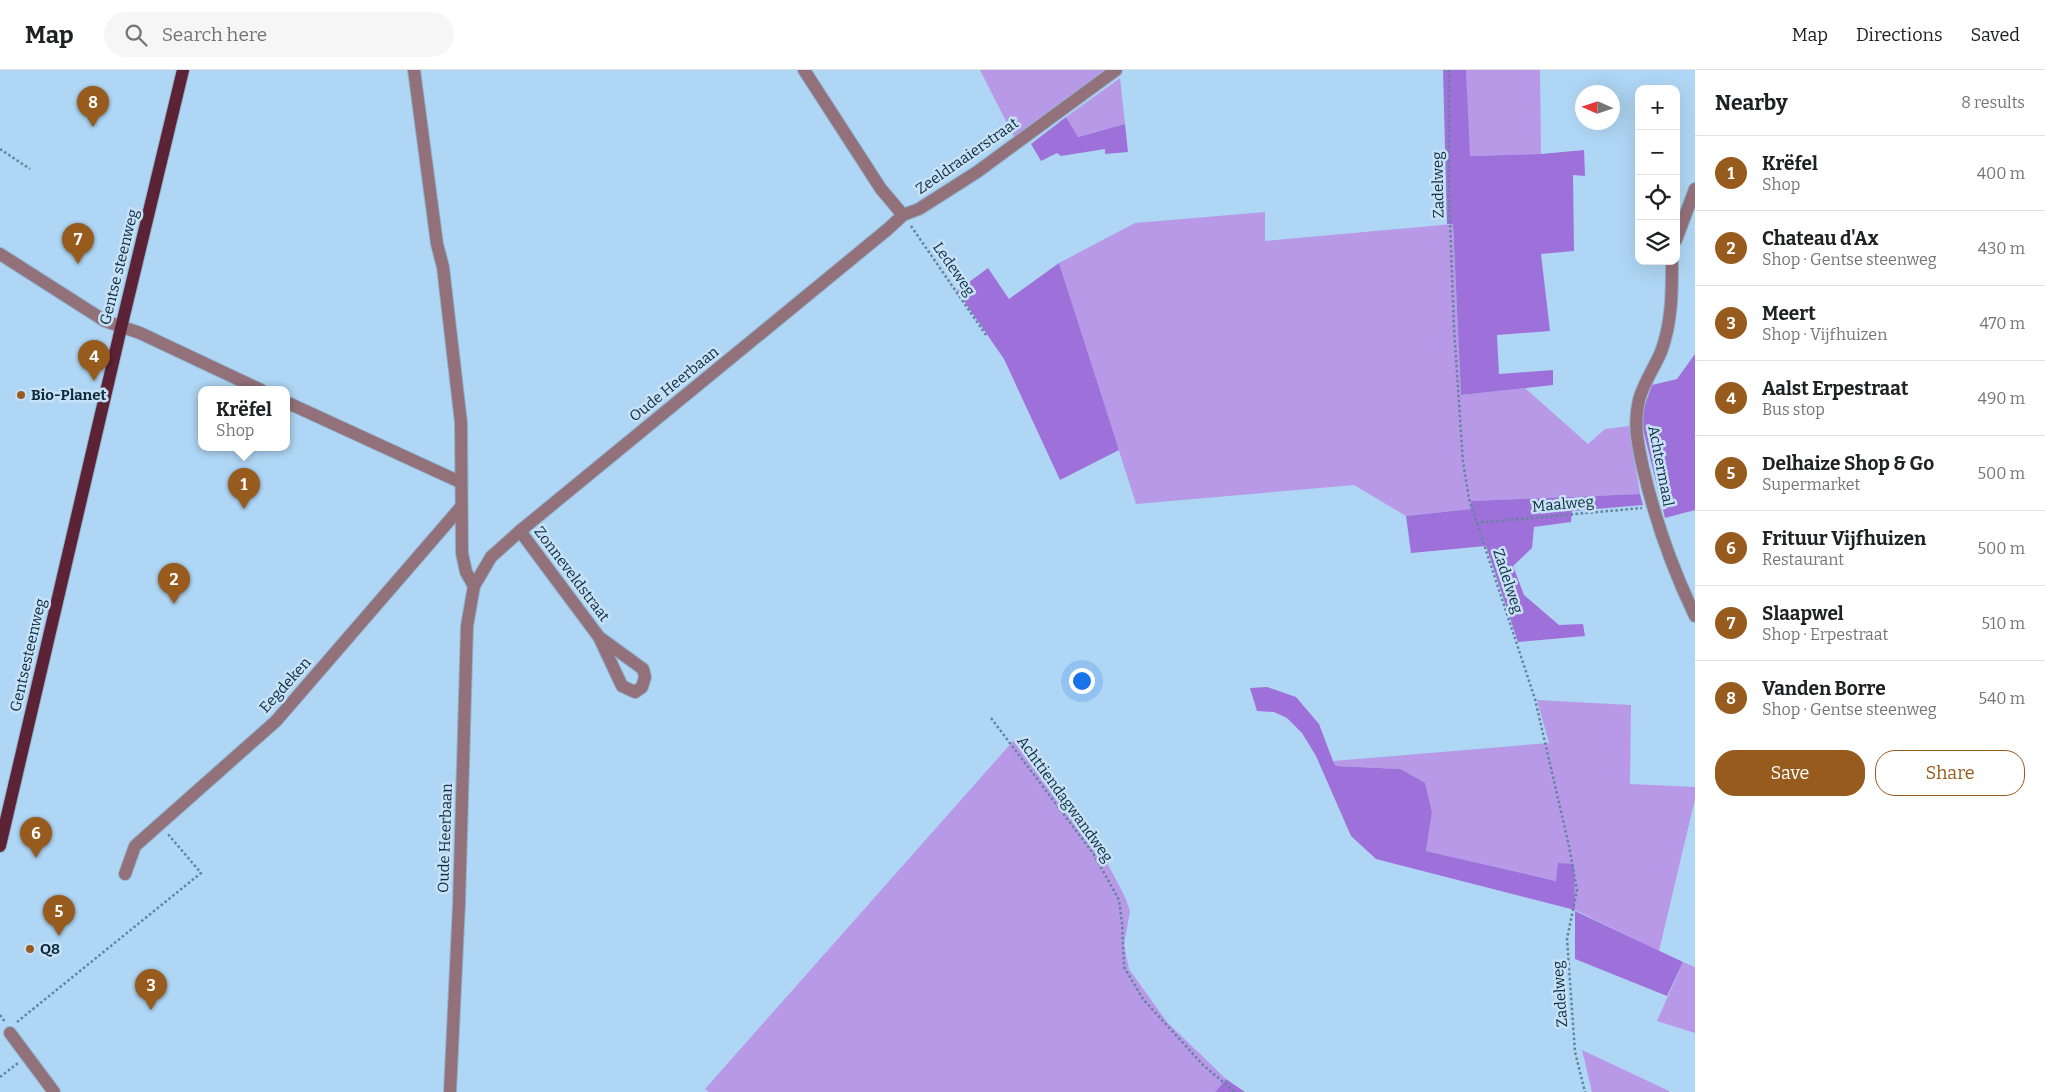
<!DOCTYPE html>
<meta charset="utf-8">
<style>
:root{--surface:#fff;--page:#f6f6f6;--text:#202124;--muted:#757577;--line:#e0e0e0;--accent:#975b1d}
body{margin:0;font-family:Bitter,serif;background:var(--page);color:var(--text)}
.controls{position:absolute;right:15px;top:15px;display:grid;overflow:hidden;border-radius:10px;box-shadow:0 5px 20px #0002}
.controls button{width:45px;height:45px;display:grid;place-items:center;padding:0;border:0;border-bottom:1px solid var(--line);background:var(--surface);color:var(--text);font:25px sans-serif}
.compass{position:absolute;left:1575px;top:15px;width:45px;height:45px;border-radius:50%;background:var(--surface);box-shadow:0 5px 20px #0002;rotate:273deg}
.you{position:absolute;left:1081px;top:610px;width:18px;height:18px;margin:-12px;border:4px solid #fff;border-radius:50%;background:#1a73e8;box-shadow:0 0 0 8px #1a73e833}
.badge{display:grid;place-items:center;width:32px;height:32px;border-radius:50%;background:var(--accent);color:#fff;font-size:16px;font-weight:700}
.pin{position:absolute;translate:-50% -41px;filter:drop-shadow(0 1px 2px #0008)}
.pin::after{content:'';position:absolute;top:26px;width:18px;height:15px;background:inherit;clip-path:polygon(0 0,100% 0,50% 100%)}
.popup{position:absolute;left:198px;top:316px;width:92px;height:65px;box-sizing:border-box;display:grid;place-content:center;border-radius:10px;background:var(--surface);filter:drop-shadow(0 1px 4px #0005);font-size:16px;white-space:nowrap;color:var(--muted)}
.popup b{font-size:19px;color:var(--text)}
.popup::after{content:'';position:absolute;left:50%;top:100%;margin-left:-10px;border:10px solid transparent;border-top-color:var(--surface)}
.list{margin:0;padding:0;list-style:none}
h2{display:flex;justify-content:space-between;align-items:center;height:65px;margin:0;padding:0 20px;font-size:21px}
h2 small{font-size:16px;font-weight:400;color:var(--muted)}
.list li{display:grid;grid-template-columns:32px 1fr auto;gap:15px;align-items:center;box-sizing:border-box;height:75px;padding:0 20px;border-top:1px solid var(--line)}
.list b{display:block;font-size:19px;white-space:nowrap}
.list p{margin:0;font-size:16px;white-space:nowrap;color:var(--muted)}
.list em{font-size:16px;font-style:normal;color:var(--muted)}
.actions{display:flex;gap:10px;padding:15px 20px}
.actions a{flex:1;padding:11px 0;border:1px solid var(--accent);border-radius:20px;text-align:center;font-size:18px;color:var(--accent)}
.actions .main{background:var(--accent);color:#fff}
.icon{flex:none;width:28px;height:28px;fill:none;stroke:currentColor;stroke-width:2;stroke-linecap:round;stroke-linejoin:round}
.map{position:relative;flex:none;width:1695px;height:1022px;overflow:hidden}
header{display:flex;align-items:center;gap:30px;box-sizing:border-box;height:70px;padding:0 25px;background:var(--surface);border-bottom:1px solid var(--line)}
header strong{font-size:24px}
nav{display:flex;gap:28px;margin-inline-start:auto;font-size:18px}
.search{width:350px;height:45px;background:var(--page);display:flex;align-items:center;gap:12px;box-sizing:border-box;padding:0 18px;border-radius:28px;color:var(--muted);font-size:19px}
main{display:flex}
aside{flex:1;background:var(--surface)}
.map>svg:first-child{display:block}
.green{fill:#b899e8}
.forest{fill:#9e71da}
.lines{fill:none;stroke-linecap:round;stroke-linejoin:round}
.minor-casing{stroke:#8fb4cf;stroke-width:14}
.major-casing{stroke:#8fb4cf;stroke-width:14}
.path{stroke:#63849d;stroke-width:2.5;stroke-dasharray:2.5 2.5;stroke-linecap:butt}
.minor{stroke:#93717a;stroke-width:12}
.major{stroke:#5b2335;stroke-width:12}
.poi-dot{fill:#975b1d;stroke:#c7e1f6;stroke-width:2}
.labels{text-anchor:middle;dominant-baseline:central;stroke-width:5;stroke-linejoin:round;paint-order:stroke}
.street-label{font-size:15px;fill:#0e2a3d;stroke:#c7e1f6}
.poi-label{font-size:15px;font-weight:bold;fill:#0e2a3d;stroke:#c7e1f6;text-anchor:start}
</style>
<header>
<strong>Map</strong>
<div class="search"><svg class="icon" aria-label="search" viewBox="0 0 24 24"><circle cx="10" cy="10" r="6"/><path d="M15 15l6 6"/></svg>Search here</div>
<nav><a>Map</a><a>Directions</a><a>Saved</a></nav>
</header>
<main>
<div class="map">
<svg width="1695" height="1022" viewBox="0 0 1695 1022">
<rect width="100%" height="100%" fill="#afd6f4"/>
<g class="green">
<polygon points="980,0 1105,0 1014,67"/>
<polygon points="1466,0 1540,0 1541,84 1469,86"/>
<polygon points="1120,8 1125,54 1077,67 1066,47"/>
<polygon points="1265,142 1265,171 1453,154 1461,325 1525,318 1588,374 1605,359 1629,356 1640,424 1472,431 1472,439 1406,446 1354,415 1136,434 1059,193 1135,153"/>
<polygon points="1537,630 1631,635 1630,714 1695,717 1695,729 1659,881 1575,840 1557,811 1426,781 1432,743 1400,699 1336,696 1333,691 1549,673"/>
<polygon points="1014,670 1065,730 1100,779 1125,827 1130,841 1124,875 1129,899 1167,952 1226,1009 1215,1022 709,1022 705,1019"/>
<polygon points="1683,892 1695,897 1695,963 1657,951"/>
<polygon points="1582,980 1669,1021 1669,1022 1592,1022"/>
</g>
<g class="forest">
<polygon points="1443,0 1466,0 1470,86 1541,84 1584,80 1585,106 1573,105 1574,181 1541,184 1550,261 1497,265 1499,304 1553,300 1553,315 1461,325 1453,154 1447,154"/>
<polygon points="1066,47 1078,67 1125,54 1128,82 1105,84 1105,79 1061,86 1057,83 1041,91 1031,74"/>
<polygon points="1059,193 1119,380 1060,410 1004,289 957,221 988,198 1009,229"/>
<polygon points="1695,284 1695,440 1665,448 1643,359 1643,340 1652,315 1677,309"/>
<polygon points="1640,424 1643,435 1572,441 1571,452 1534,457 1532,478 1513,496 1524,525 1559,555 1583,554 1585,566 1518,572 1486,476 1411,483 1406,446 1471,439 1471,431"/>
<polygon points="1267,617 1296,627 1319,654 1333,691 1336,696 1400,699 1425,713 1432,743 1426,781 1556,811 1558,793 1574,794 1575,841 1683,892 1667,926 1575,889 1575,840 1376,789 1351,766 1316,686 1302,663 1287,648 1274,642 1257,641 1250,618"/>
<polygon points="1226,1009 1245,1022 1215,1022"/>
</g>
<g class="lines">
<defs>
<g id="minor">
<polyline points="414,0 437,174 443,197 461,353 462,483 466,502 474,516"/>
<polyline points="804,0 881,119 903,145"/>
<polyline points="1676,170 1695,119"/>
<polyline points="0,184 105,251 140,263 261,320"/>
<path d="M1672 191C1672 223 1672 252 1661 282 1654 298 1643 314 1639 330 1633 354 1638 375 1643 398 1655 450 1672 498 1695 546"/>
<polyline points="286,332 460,412"/>
<polyline points="520,461 599,567 643,599 645,607 642,617 635,622 622,616 599,567"/>
<polyline points="125,804 135,776 276,651 461,437"/>
<polyline points="10,963 54,1022"/>
<polyline points="450,1022 459,834 467,556 474,516 491,487 520,461 888,159 903,145 919,139 977,102 1116,0"/>
</g>
<polyline id="major" points="0,776 121,258 183,0"/>
</defs>
<use href="#minor" class="minor-casing"/>
<use href="#major" class="major-casing"/>
<g class="path">
<polyline points="1449,0 1449,125 1454,258 1463,392 1469,429 1535,629 1569,776 1577,820 1567,869 1575,982 1585,1022"/>
<polyline points="0,79 30,99"/>
<polyline points="911,156 986,265"/>
<polyline points="1476,453 1642,438"/>
<polyline points="991,648 1093,783 1119,830 1122,853 1124,897 1143,929 1204,996 1235,1022"/>
<polyline points="0,945 5,952"/>
<polyline points="17,952 201,803 167,763"/>
<polyline points="0,1007 18,993"/>
</g>
<use href="#minor" class="minor"/>
<use href="#major" class="major"/>
</g>
<g class="poi-dot">
<circle cx="21" cy="325" r="5"/>
<circle cx="30" cy="879" r="5"/>
</g>
<g class="labels">
<g class="street-label">
<text transform="translate(967 86) rotate(-35)">Zeeldraaierstraat</text>
<text transform="translate(1438 115) rotate(-91)">Zadelweg</text>
<text transform="translate(119 197) rotate(-76)">Gentse steenweg</text>
<text transform="translate(954 199) rotate(55)">Ledeweg</text>
<text transform="translate(674 314) rotate(-39)">Oude Heerbaan</text>
<text transform="translate(1661 396) rotate(79)">Achtermaal</text>
<text transform="translate(1563 434) rotate(-5)">Maalweg</text>
<text transform="translate(572 504) rotate(53)">Zonneveldstraat</text>
<text transform="translate(1508 511) rotate(72)">Zadelweg</text>
<text transform="translate(28 585) rotate(-77)">Gentsesteenweg</text>
<text transform="translate(285 615) rotate(-48)">Eegdeken</text>
<text transform="translate(1065 729) rotate(54)">Achttiendagwandweg</text>
<text transform="translate(445 768) rotate(-88)">Oude Heerbaan</text>
<text transform="translate(1560 924) rotate(-94)">Zadelweg</text>
</g>
<g class="poi-label">
<text x="31" y="325">Bio-Planet</text>
<text x="40" y="879">Q8</text>
</g>
</g>
</svg>
<div class="controls">
<button>+</button>
<button>−</button>
<button><svg class="icon" aria-label="locate" viewBox="0 0 24 24"><circle cx="12" cy="12" r="6"/><path d="M12 2v4M12 18v4M2 12h4M18 12h4"/></svg></button>
<button><svg class="icon" aria-label="layers" viewBox="0 0 24 24"><path d="M12 4l9 5-9 5-9-5zM3 14l9 5 9-5"/></svg></button>
</div>
<svg class="compass" viewBox="-18 -18 36 36"><path d="M0-13l5 13h-10z" fill="#e53935"/><path d="M0 13l5-13h-10z" fill="#757577"/></svg>
<div class="you"></div>
<div class="pin badge" style="left:244px;top:439px">1</div>
<div class="popup"><b>Krëfel</b>Shop</div>
<div class="pin badge" style="left:174px;top:534px">2</div>
<div class="pin badge" style="left:151px;top:940px">3</div>
<div class="pin badge" style="left:94px;top:311px">4</div>
<div class="pin badge" style="left:59px;top:866px">5</div>
<div class="pin badge" style="left:36px;top:788px">6</div>
<div class="pin badge" style="left:78px;top:194px">7</div>
<div class="pin badge" style="left:93px;top:57px">8</div>
</div>
<aside>
<h2>Nearby<small>8 results</small></h2>
<ul class="list">
<li><span class="badge">1</span><div><b>Krëfel</b><p>Shop</p></div><em>400 m</em></li>
<li><span class="badge">2</span><div><b>Chateau d'Ax</b><p>Shop · Gentse steenweg</p></div><em>430 m</em></li>
<li><span class="badge">3</span><div><b>Meert</b><p>Shop · Vijfhuizen</p></div><em>470 m</em></li>
<li><span class="badge">4</span><div><b>Aalst Erpestraat</b><p>Bus stop</p></div><em>490 m</em></li>
<li><span class="badge">5</span><div><b>Delhaize Shop &amp; Go</b><p>Supermarket</p></div><em>500 m</em></li>
<li><span class="badge">6</span><div><b>Frituur Vijfhuizen</b><p>Restaurant</p></div><em>500 m</em></li>
<li><span class="badge">7</span><div><b>Slaapwel</b><p>Shop · Erpestraat</p></div><em>510 m</em></li>
<li><span class="badge">8</span><div><b>Vanden Borre</b><p>Shop · Gentse steenweg</p></div><em>540 m</em></li>
</ul>
<div class="actions"><a class="main">Save</a><a>Share</a></div>
</aside>
</main>
